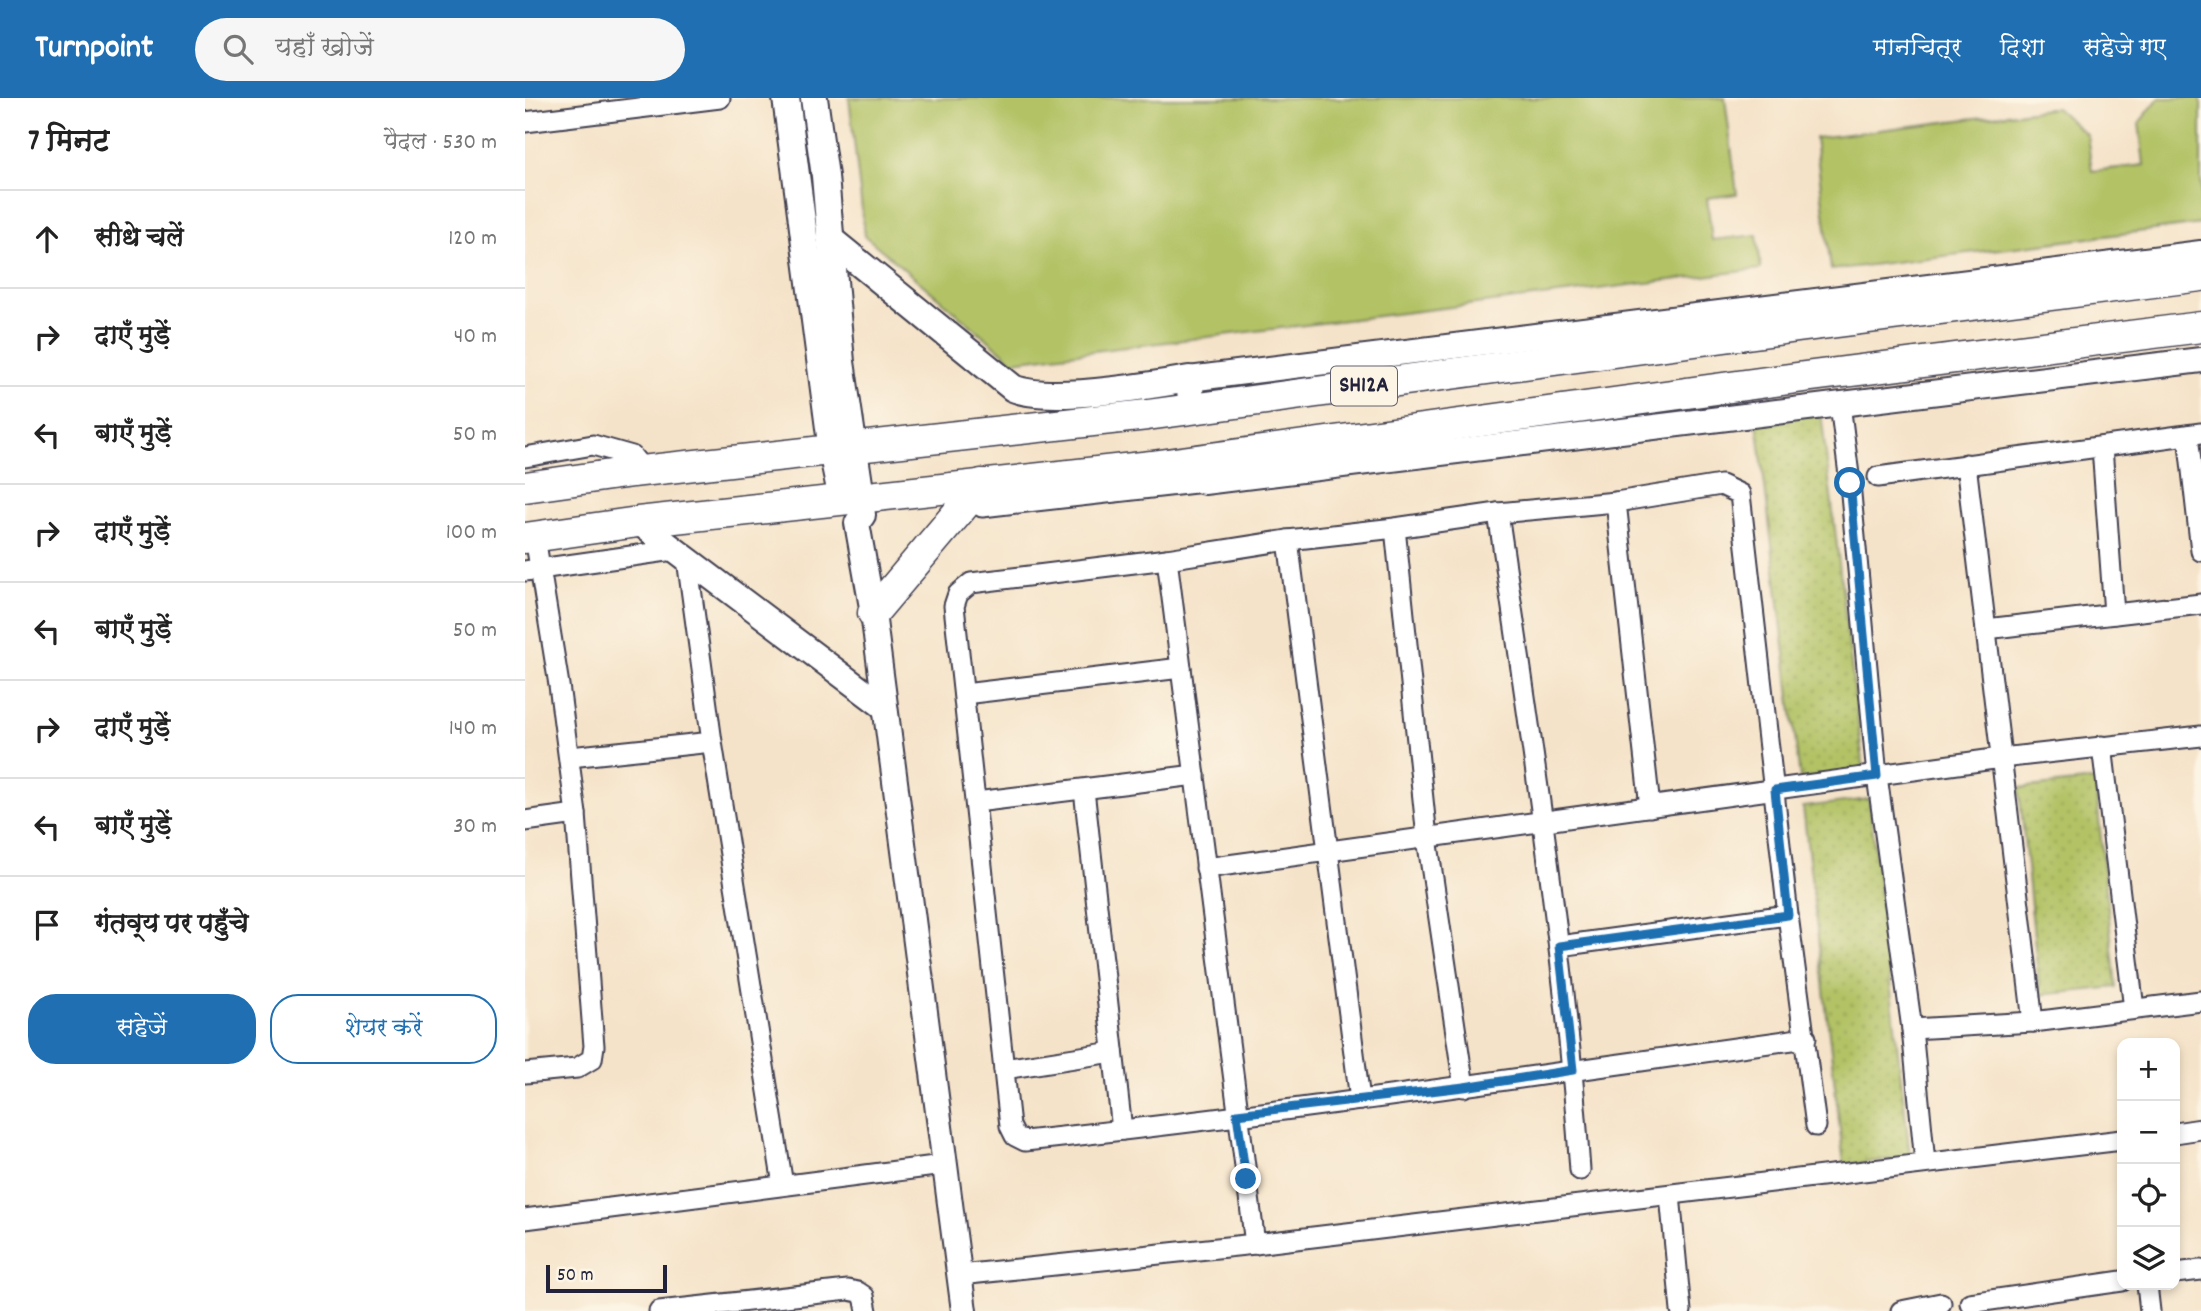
<!DOCTYPE html>
<html lang="hi">
<meta charset="utf-8">
<style>
:root{--surface:#fff;--page:#f6f6f6;--text:#222;--muted:#767676;--line:#e0e0e0;--accent:#1f6fb2}
body{margin:0;font-family:Dekko,"Playpen Sans Deva",sans-serif;background:var(--page);color:var(--text)}
.controls{position:absolute;right:21px;bottom:21px;display:grid;overflow:hidden;border-radius:14px;box-shadow:0 4px 10px #0003}
.controls button{width:63px;height:63px;display:grid;place-items:center;padding:0;border:0;border-bottom:2px solid var(--line);background:var(--surface);color:var(--text);font:35px sans-serif}
.scale{position:absolute;left:21px;bottom:18px;width:121px;box-sizing:border-box;padding-left:7px;border:4px solid #22223b;border-top:0;font-size:19px;line-height:24px;white-space:nowrap;color:#22223b;-webkit-text-stroke:5px #fcf5e5;paint-order:stroke}
.stop{position:absolute;width:21px;height:21px;margin:-16px;border:5px solid #1f6fb2;border-radius:50%;background:#fff}
.stop.end{background:#1f6fb2;border-color:#fff;box-shadow:0 2px 7px #0008}
.list{margin:0;padding:0;list-style:none}
h2{display:flex;justify-content:space-between;align-items:center;height:91px;margin:0;padding:0 28px;font-size:30px}
h2 small{font-size:23px;font-weight:400;color:var(--muted)}
.list li{display:grid;grid-template-columns:46px 1fr auto;gap:21px;align-items:center;box-sizing:border-box;height:98px;padding:0 28px;border-top:2px solid var(--line)}
.list b{display:block;font-size:26px;white-space:nowrap}
.list em{font-size:23px;font-style:normal;color:var(--muted)}
.actions{display:flex;gap:14px;padding:21px 28px}
.actions a{flex:1;padding:16px 0;border:2px solid var(--accent);border-radius:28px;text-align:center;font-size:24px;color:var(--accent)}
.actions .main{background:var(--accent);color:#fff}
.icon{flex:none;width:38px;height:38px;fill:none;stroke:currentColor;stroke-width:2;stroke-linecap:round;stroke-linejoin:round}
.map{position:relative;flex:none;width:1676px;height:1213px;overflow:hidden}
header{display:flex;align-items:center;gap:42px;box-sizing:border-box;height:98px;padding:0 35px;background:var(--accent);color:#fff}
header strong{font-size:33px}
nav{display:flex;gap:38px;margin-inline-start:auto;font-size:24px}
.search{width:490px;height:63px;background:var(--page);display:flex;align-items:center;gap:18px;box-sizing:border-box;padding:0 24px;border-radius:38px;color:var(--muted);font-size:26px}
main{display:flex}
aside{flex:1;background:var(--surface)}
.map>svg:first-child{display:block}
.grass{fill:#b2c265;stroke:#6a7250;stroke-width:2}
.park{fill:url(#park-dots);stroke:#6a7250;stroke-width:2}
.lines{fill:none;stroke-linecap:round;stroke-linejoin:round}
.minor-casing{stroke:#423f50;stroke-width:23}
.tertiary-casing{stroke:#423f50;stroke-width:28}
.secondary-casing{stroke:#423f50;stroke-width:30}
.primary-casing{stroke:#423f50;stroke-width:33}
.minor{stroke:#fff;stroke-width:19}
.tertiary{stroke:#fff;stroke-width:24}
.secondary{stroke:#fff;stroke-width:26}
.primary{stroke:#fff;stroke-width:30}
.route{stroke:#1f6fb2;stroke-width:9}
.labels{text-anchor:middle;dominant-baseline:central;stroke-width:6;stroke-linejoin:round;paint-order:stroke}
.shield{fill:#fcf5e5;stroke:#63616e;stroke-width:2}
.shield-label{font-size:23px;font-weight:bold;fill:#22223b}
</style>
<header>
<strong>Turnpoint</strong>
<div class="search"><svg class="icon" aria-label="search" viewBox="0 0 24 24"><circle cx="10" cy="10" r="6"/><path d="M15 15l6 6"/></svg>यहाँ खोजें</div>
<nav><a>मानचित्र</a><a>दिशा</a><a>सहेजे गए</a></nav>
</header>
<main>
<aside>
<h2>7 मिनट<small>पैदल · 530 m</small></h2>
<ul class="list">
<li><svg class="icon" aria-label="ahead" viewBox="0 0 24 24"><path d="M12 20V5M6 11l6-6 6 6"/></svg><div><b>सीधे चलें</b></div><em>120 m</em></li>
<li><svg class="icon" aria-label="right" viewBox="0 0 24 24"><path d="M7 20v-9h11M14 6l5 5-5 5"/></svg><div><b>दाएँ मुड़ें</b></div><em>40 m</em></li>
<li><svg class="icon" aria-label="left" viewBox="0 0 24 24"><path d="M17 20v-9H6M10 6l-5 5 5 5"/></svg><div><b>बाएँ मुड़ें</b></div><em>50 m</em></li>
<li><svg class="icon" aria-label="right" viewBox="0 0 24 24"><path d="M7 20v-9h11M14 6l5 5-5 5"/></svg><div><b>दाएँ मुड़ें</b></div><em>100 m</em></li>
<li><svg class="icon" aria-label="left" viewBox="0 0 24 24"><path d="M17 20v-9H6M10 6l-5 5 5 5"/></svg><div><b>बाएँ मुड़ें</b></div><em>50 m</em></li>
<li><svg class="icon" aria-label="right" viewBox="0 0 24 24"><path d="M7 20v-9h11M14 6l5 5-5 5"/></svg><div><b>दाएँ मुड़ें</b></div><em>140 m</em></li>
<li><svg class="icon" aria-label="left" viewBox="0 0 24 24"><path d="M17 20v-9H6M10 6l-5 5 5 5"/></svg><div><b>बाएँ मुड़ें</b></div><em>30 m</em></li>
<li><svg class="icon" aria-label="arrive" viewBox="0 0 24 24"><path d="M6 21V4h12l-3 4 3 4H6"/></svg><div><b>गंतव्य पर पहुँचे</b></div></li>
</ul>
<div class="actions"><a class="main">सहेजें</a><a>शेयर करें</a></div>
</aside>
<div class="map">
<svg width="1676" height="1213" viewBox="0 0 1676 1213">
<defs>
<pattern id="park-dots" width="8" height="8" patternUnits="userSpaceOnUse" patternTransform="scale(1.75)"><rect width="8" height="8" fill="#b2c265"/><path d="M2 2h.1M6 6h.1" fill="none" stroke="#99a659" stroke-width="1.8" stroke-linecap="round"/></pattern>
</defs>
<rect width="100%" height="100%" fill="#fcf5e5"/>
<filter id="ink" filterUnits="userSpaceOnUse"><feTurbulence type="fractalNoise" baseFrequency=".0143" numOctaves="2"/><feDisplacementMap in="SourceGraphic" scale="14" xChannelSelector="R" yChannelSelector="G"/><feConvolveMatrix kernelMatrix="1 2 1 2 8 2 1 2 1" color-interpolation-filters="sRGB"/></filter>
<filter id="wash" filterUnits="userSpaceOnUse"><feTurbulence type="fractalNoise" baseFrequency=".00686" numOctaves="4" result="noise"/><feDisplacementMap in="SourceGraphic" scale="28" xChannelSelector="R" yChannelSelector="G"/><feGaussianBlur stdDeviation="1.57" result="paint"/><feColorMatrix in="noise" values="0 0 0 0 0 0 0 0 0 0 0 0 0 0 0 0 0 1.4 0 .05"/><feComposite in="paint" operator="in"/></filter>
<g filter="url(#wash)">
<rect width="100%" height="100%" fill="#f5e3c9"/>
<g class="grass">
<polygon points="324,0 1200,0 1212,96 1182,100 1187,142 1232,137 1236,171 488,263 340,138"/>
<polygon points="1634,0 1676,0 1676,126 1306,172 1290,40 1531,10 1562,37 1567,73 1619,67 1614,25"/>
</g>
<g class="park">
<polygon points="1295,306 1339,674 1275,681 1231,314"/>
<polygon points="1570,682 1591,889 1515,897 1494,690"/>
<polygon points="1344,701 1385,1059 1319,1067 1278,709"/>
</g>
</g>
<g filter="url(#ink)">
<g class="lines">
<defs>
<g id="minor">
<polyline points="0,24 195,0"/>
<polyline points="1315,306 1325,385 1352,678 1387,931 1400,1065"/>
<polyline points="1663,337 1676,453"/>
<polyline points="1577,349 1589,516"/>
<polyline points="0,359 68,347 107,358 119,373"/>
<polyline points="1441,366 1508,924"/>
<polyline points="1353,379 1676,335"/>
<polyline points="1091,404 1125,709"/>
<polyline points="457,409 679,384"/>
<path d="M973 415C1005 634 1040 852 1055 1072"/>
<polyline points="870,430 902,740 939,989"/>
<polyline points="763,442 835,1002"/>
<polyline points="642,461 730,1146"/>
<polyline points="0,473 149,452"/>
<polyline points="1461,531 1676,506"/>
<polyline points="439,596 656,570"/>
<polyline points="187,644 258,1087"/>
<polyline points="1577,648 1609,911"/>
<polyline points="45,659 187,644 162,461"/>
<polyline points="559,692 597,1032"/>
<polyline points="451,704 670,677"/>
<polyline points="0,723 51,716"/>
<polyline points="681,770 1476,660 1676,638"/>
<polyline points="1034,848 1263,817"/>
<polyline points="1387,931 1508,924 1676,903"/>
<path d="M1281 940C1021 976 761 1015 500 1043L490 1038 485 1028 429 508 433 496 446 485 642 461 763 442 870 430 973 415 1091 404 1196 387 1215 396 1263 817 1291 1028"/>
<polyline points="479,971 588,954"/>
<polyline points="0,975 52,970 67,961 69,948 51,716 34,587 10,439"/>
<polyline points="1650,1035 1676,1031"/>
<polyline points="1145,1097 1156,1213"/>
<polyline points="0,1121 418,1067"/>
<polyline points="1650,1175 1676,1172"/>
<polyline points="435,1177 730,1146 1597,1042"/>
<polyline points="1622,1187 1625,1213"/>
<polyline points="1445,1205 1597,1183"/>
<polyline points="134,1213 323,1192 333,1194 339,1198 342,1213"/>
<polyline points="1376,1213 1416,1205"/>
</g>
<g id="tertiary">
<polyline points="664,281 1676,155"/>
<polyline points="679,384 1676,262"/>
<polyline points="336,399 338,417 332,425 348,515 439,1213"/>
<polyline points="113,424 359,609"/>
</g>
<g id="secondary">
<polyline points="261,0 307,353 317,401"/>
<polyline points="289,0 300,78 316,264 336,399"/>
<path d="M306 142 488 290C523 305 623 288 664 281L667 311"/>
</g>
<g id="primary">
<polyline points="0,389 107,374 622,317 1273,229 1676,178"/>
<polyline points="0,440 113,424 627,368 1279,279 1676,229"/>
<polyline points="348,515 457,386"/>
</g>
</defs>
<use href="#minor" class="minor-casing"/>
<use href="#tertiary" class="tertiary-casing"/>
<use href="#secondary" class="secondary-casing"/>
<use href="#primary" class="primary-casing"/>
<use href="#minor" class="minor"/>
<use href="#tertiary" class="tertiary"/>
<use href="#secondary" class="secondary"/>
<use href="#primary" class="primary"/>
</g>
</g>
<g class="lines" filter="url(#ink)">
<polyline class="route" points="721,1081 712,1016 939,989 1048,972 1034,848 1263,817 1250,692 1352,678 1325,385"/>
</g>
<g class="labels">
<rect class="shield" x="806" y="268.5" width="66" height="39" rx="5"/>
<g class="shield-label">
<text x="839" y="288">SH12A</text>
</g>
</g>
</svg>
<div class="controls">
<button>+</button>
<button>−</button>
<button><svg class="icon" aria-label="locate" viewBox="0 0 24 24"><circle cx="12" cy="12" r="6"/><path d="M12 2v4M12 18v4M2 12h4M18 12h4"/></svg></button>
<button><svg class="icon" aria-label="layers" viewBox="0 0 24 24"><path d="M12 4l9 5-9 5-9-5zM3 14l9 5 9-5"/></svg></button>
</div>
<div class="scale">50 m</div>
<div class="stop" style="left:1325px;top:385px"></div>
<div class="stop end" style="left:721px;top:1081px"></div>
</div>
</main>
